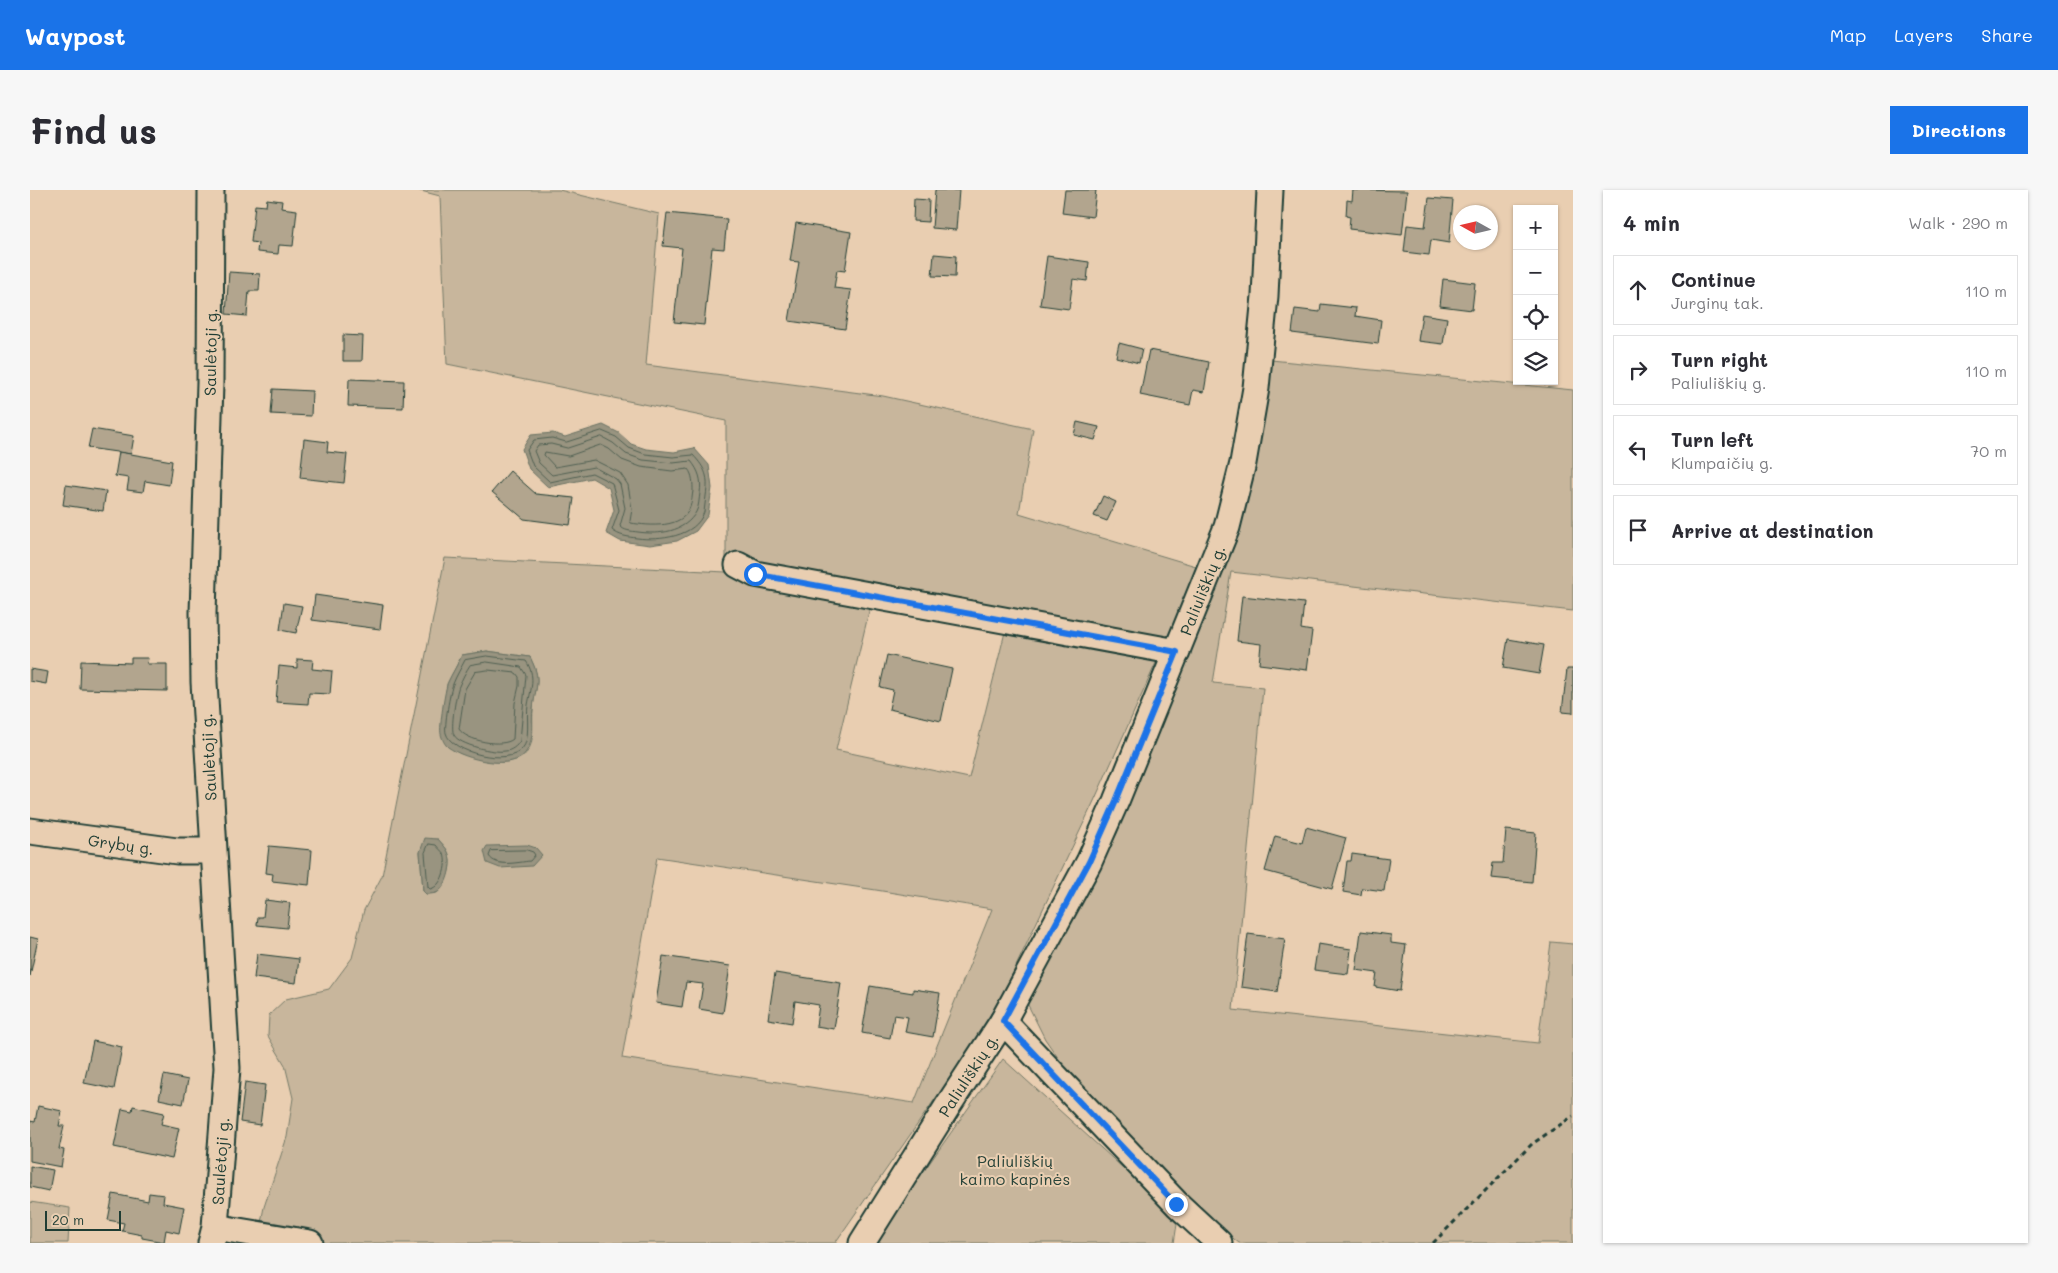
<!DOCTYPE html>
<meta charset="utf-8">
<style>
:root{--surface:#fff;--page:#f7f7f7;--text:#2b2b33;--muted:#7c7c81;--line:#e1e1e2;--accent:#1a73e8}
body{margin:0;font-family:Mali,sans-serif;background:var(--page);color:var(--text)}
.controls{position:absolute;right:15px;top:15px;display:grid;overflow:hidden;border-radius:0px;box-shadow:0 1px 4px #0004}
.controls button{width:45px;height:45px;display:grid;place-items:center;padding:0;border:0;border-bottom:1px solid var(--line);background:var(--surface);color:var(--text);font:25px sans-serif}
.compass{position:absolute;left:1423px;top:15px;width:45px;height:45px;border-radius:50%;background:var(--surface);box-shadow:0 1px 4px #0004;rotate:278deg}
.scale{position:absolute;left:15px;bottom:12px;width:76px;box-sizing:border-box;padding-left:5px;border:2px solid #1f3d34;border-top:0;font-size:14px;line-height:18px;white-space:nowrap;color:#1f3d34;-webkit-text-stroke:4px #e9ceb1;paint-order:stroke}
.stop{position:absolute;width:15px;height:15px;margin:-11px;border:4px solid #1a73e8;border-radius:50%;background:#fff}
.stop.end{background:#1a73e8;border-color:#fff;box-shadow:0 1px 5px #0008}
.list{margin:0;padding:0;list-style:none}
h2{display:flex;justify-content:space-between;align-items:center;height:65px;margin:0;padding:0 20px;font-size:21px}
h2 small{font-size:16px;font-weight:400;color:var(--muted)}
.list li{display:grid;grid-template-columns:32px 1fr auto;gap:15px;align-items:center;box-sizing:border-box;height:70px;margin:0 10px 10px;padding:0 10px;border:1px solid var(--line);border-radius:0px}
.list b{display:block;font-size:19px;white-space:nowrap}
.list p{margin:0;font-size:16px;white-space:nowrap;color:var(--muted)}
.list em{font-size:16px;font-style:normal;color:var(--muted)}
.icon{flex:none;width:28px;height:28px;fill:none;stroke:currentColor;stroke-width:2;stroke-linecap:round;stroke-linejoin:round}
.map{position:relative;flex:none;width:1543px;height:1053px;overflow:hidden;border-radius:0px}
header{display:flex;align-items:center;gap:30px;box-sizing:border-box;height:70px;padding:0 25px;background:var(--accent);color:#fff}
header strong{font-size:24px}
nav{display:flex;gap:28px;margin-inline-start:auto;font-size:18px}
.intro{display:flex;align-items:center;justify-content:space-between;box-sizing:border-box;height:120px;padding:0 30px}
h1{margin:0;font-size:35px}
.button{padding:12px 22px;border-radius:0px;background:var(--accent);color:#fff;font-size:18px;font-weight:700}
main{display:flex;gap:30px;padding:0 30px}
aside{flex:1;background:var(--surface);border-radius:0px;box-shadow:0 1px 4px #0004}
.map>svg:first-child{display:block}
.green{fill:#c8b69c;stroke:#747a68;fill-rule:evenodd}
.water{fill:#999480;stroke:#687162}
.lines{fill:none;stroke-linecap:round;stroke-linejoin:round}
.shore{stroke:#506052;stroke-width:1}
.building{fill:#b2a58e;stroke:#1f3d34}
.street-casing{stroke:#1f3d34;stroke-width:29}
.path{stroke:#1f3d34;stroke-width:3;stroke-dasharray:5 4;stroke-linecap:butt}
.street{stroke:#e9ceb1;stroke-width:25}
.route{stroke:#1a73e8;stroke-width:6}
.labels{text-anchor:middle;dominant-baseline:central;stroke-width:4;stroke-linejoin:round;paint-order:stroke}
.street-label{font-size:16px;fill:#1f3d34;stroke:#e9ceb1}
.park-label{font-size:16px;fill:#274339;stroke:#e9ceb1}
</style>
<header>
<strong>Waypost</strong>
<nav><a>Map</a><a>Layers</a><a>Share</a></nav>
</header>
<div class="intro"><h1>Find us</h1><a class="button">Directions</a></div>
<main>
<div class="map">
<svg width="1543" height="1053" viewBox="0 0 1543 1053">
<rect width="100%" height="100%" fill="#e9ceb1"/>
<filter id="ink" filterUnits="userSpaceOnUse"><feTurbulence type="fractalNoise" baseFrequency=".02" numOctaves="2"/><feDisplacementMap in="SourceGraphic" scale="10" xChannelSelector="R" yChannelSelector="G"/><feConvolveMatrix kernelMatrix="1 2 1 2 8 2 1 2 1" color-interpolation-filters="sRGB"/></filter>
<g filter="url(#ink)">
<g class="green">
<path d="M387 0H529L629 24 616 175 853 206 1003 239 989 323 1169 377 1064 611 962 827 805 1053H227L234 1017 257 947 263 908 255 875 238 846 239 825 256 809 299 799 322 768 334 720 352 686 415 368 696 382V231L417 174 410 6ZM840 417 975 442 939 588 806 560ZM457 461 500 467C512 492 505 494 503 519 502 530 504 543 501 554 493 583 449 570 429 563L415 509 417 494 432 465ZM408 649C411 653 416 657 418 662 424 675 416 693 407 703L396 704 393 701 390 662ZM627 667 846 700 962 719 884 913 592 868Z"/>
<polygon points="1241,170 1543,200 1543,421 1201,382 1183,493 1233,498 1203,820 1508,853 1521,752 1543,754 1543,1053 1209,1053 1165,1018 1047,895 1015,849 997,813 1087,643 1210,333"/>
<polygon points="973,869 1148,1028 1144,1053 843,1053"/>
<polygon points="0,1012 40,1018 38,1053 0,1053"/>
</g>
<g class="water">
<polygon points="573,235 589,243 601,254 616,259 644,262 664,258 679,275 682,298 678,325 666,341 647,351 620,355 590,351 576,343 584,320 579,298 562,288 518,297 499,279 492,259 501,245 523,243 535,247"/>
<path d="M457 461 500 467C512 491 506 493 503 518 501 532 505 550 496 562 483 582 434 569 418 557 415 555 412 549 411 544 409 538 415 499 418 492 422 483 428 474 432 465Z"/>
<path d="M395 648 408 649C411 653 416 657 418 662 423 672 418 695 408 702 404 704 400 704 396 704L393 701 390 662Z"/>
<polygon points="497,655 506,658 512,665 502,676 470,678 457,673 454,661 457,656"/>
</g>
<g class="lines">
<g class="shore">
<path d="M572 241 586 247 599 258 615 264 643 267 663 265C676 279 679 287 676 306 675 311 675 317 674 322 666 347 629 351 607 348 598 347 589 346 582 340L589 320 582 293 562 283 520 292 503 276 497 260 504 250 522 248 536 252Z"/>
<path d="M572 247 583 253 596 264 613 270 643 273 661 271C669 281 672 290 670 303 669 309 669 317 666 322 655 342 629 345 608 342 601 341 594 341 590 336L595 318 590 294 586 289 564 277 522 285 509 273 504 261 508 255 521 254 537 258Z"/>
<path d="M571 255 579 259 592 270 611 277 642 281 658 279C663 285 663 294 663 301 662 306 662 312 660 317 653 339 619 336 601 333L600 331 602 319 598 295 590 283 564 270 525 277 514 265 515 262 538 266Z"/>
<path d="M457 466 496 471C506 486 501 498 498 515 496 528 501 549 492 559 479 576 421 563 416 543 414 536 420 501 423 494 426 486 431 478 435 470Z"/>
<path d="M457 472 491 477 496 485 490 551C487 556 481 561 475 561 464 563 429 555 424 545 420 539 426 503 429 496 432 489 436 481 440 475Z"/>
<path d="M458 480 486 483 489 487V496L485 513 483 549C473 558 436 551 429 539L435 499 445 482Z"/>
<path d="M399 654 406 655C408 658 412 661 414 664 418 675 412 697 400 699L398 697 395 663Z"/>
<path d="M497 660 503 662 505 665 500 671C489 672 466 678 459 666L461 661Z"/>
</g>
</g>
<g class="building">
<polygon points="905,0 929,0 926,40 902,38"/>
<polygon points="1035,0 1066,0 1063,27 1032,23"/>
<polygon points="1323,0 1377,1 1372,45 1319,39 1320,27 1316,26 1317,10 1322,11"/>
<polygon points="1399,8 1423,10 1419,53 1401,50 1399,65 1374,62 1377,35 1395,37"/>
<polygon points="237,9 252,11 251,18 267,20 263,56 249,55 248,64 227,62 228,53 221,52 225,15 236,16"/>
<polygon points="884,9 899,10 898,32 883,31"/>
<polygon points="637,23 697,29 694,59 682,58 674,135 644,132 652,58 633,56"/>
<polygon points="766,33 821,42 815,81 807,80 804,98 821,100 815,139 759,131 769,72 760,71"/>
<polygon points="904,64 926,66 925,87 902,86"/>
<polygon points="1017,66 1059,72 1057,91 1043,89 1039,119 1010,115"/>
<polygon points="199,82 230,84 229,101 219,101 217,126 196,124"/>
<polygon points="1413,89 1445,93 1442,120 1410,116"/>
<polygon points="1291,114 1326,118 1325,126 1351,130 1348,154 1262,143 1265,119 1290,122"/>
<polygon points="1392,124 1417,128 1413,154 1388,151"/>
<polygon points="313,145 333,146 332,171 313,171"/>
<polygon points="1089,153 1112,159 1109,173 1086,167"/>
<polygon points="1119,160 1179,172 1174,202 1163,200 1160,215 1110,205"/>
<polygon points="319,189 374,191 373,218 318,216"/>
<polygon points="243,199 282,201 281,226 241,224"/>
<polygon points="1047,232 1069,237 1065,250 1044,245"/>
<polygon points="62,239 104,246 101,264 58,258"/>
<polygon points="274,249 298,252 297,262 317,264 314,293 270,288"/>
<polygon points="89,262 142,271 139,295 115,291 113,302 97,300 99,288 85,286"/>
<polygon points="480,281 506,304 544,308 540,335 494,329 462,302"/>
<polygon points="36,295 76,301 73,321 33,315"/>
<polygon points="1073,306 1086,312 1077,331 1064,326"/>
<polygon points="285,405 353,415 350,439 282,430"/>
<polygon points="1212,406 1274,413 1271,439 1282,441 1277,480 1229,474 1231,454 1207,451"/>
<polygon points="254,413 272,416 266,443 250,440"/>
<polygon points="1478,449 1514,455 1509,484 1473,478"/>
<polygon points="857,465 922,479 911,531 859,519 863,500 850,497"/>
<polygon points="101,468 118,468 117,474 137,474 137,501 50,499 51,471 101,473"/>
<polygon points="267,469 283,470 282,479 302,481 300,504 279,503 278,514 246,512 249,476 267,478"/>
<polygon points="0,479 18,482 16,494 0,491"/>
<polygon points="1537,479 1543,479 1543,523 1532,522"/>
<polygon points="1276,637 1316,648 1302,699 1235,681 1245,646 1272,653"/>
<polygon points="1476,640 1506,643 1502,692 1461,688 1463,673 1473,673"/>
<polygon points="239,656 282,660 279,695 242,691 243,684 236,683"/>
<polygon points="1322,664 1359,669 1354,701 1332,698 1331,705 1313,702 1317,671 1321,671"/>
<polygon points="235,710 260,713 257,738 227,735 228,727 233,727"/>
<polygon points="1331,741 1361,745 1361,753 1376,755 1370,801 1345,797 1347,783 1326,780"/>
<polygon points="1218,744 1255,749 1247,802 1211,797"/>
<polygon points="0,747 8,749 0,786"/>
<polygon points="1288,754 1321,759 1318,784 1284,780"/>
<polygon points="227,764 269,769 266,793 224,788"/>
<polygon points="633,766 700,776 693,823 669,819 673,794 656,792 652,817 626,813"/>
<polygon points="745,783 811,793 804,839 786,836 789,815 765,811 762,833 738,829"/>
<polygon points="840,796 883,803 883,799 910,803 903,847 875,842 878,827 864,825 860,848 832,843"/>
<polygon points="63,851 92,857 84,899 54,893"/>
<polygon points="134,885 158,890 153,914 129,909"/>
<polygon points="215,892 235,895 230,935 210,932"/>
<polygon points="8,916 32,921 29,936 34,936 29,959 34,960 31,977 0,971 0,931 5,932"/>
<polygon points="103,916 134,923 131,934 149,938 142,969 84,957 92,919 102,921"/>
<polygon points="0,976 23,980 19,1001 0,997"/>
<polygon points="119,1003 134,1005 133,1013 154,1017 149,1043 136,1040 134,1052 112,1048 112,1045 92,1041 94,1033 78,1030 83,1004 118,1011"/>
</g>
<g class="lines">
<defs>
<g id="street">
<polyline points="181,0 180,193 173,423 174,492 197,878 185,1037 181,1053"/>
<polyline points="708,375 725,384 1147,462"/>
<polyline points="0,641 147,661 183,661"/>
<polyline points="973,831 1147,1014 1189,1053"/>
<polyline points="185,1037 280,1053"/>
<polyline points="832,1053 919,914 973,831 1059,672 1086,611 1197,337 1213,273 1226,198 1235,106 1240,0"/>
</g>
</defs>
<use href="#street" class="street-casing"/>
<polyline class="path" points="1403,1053 1502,954 1543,926"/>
<use href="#street" class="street"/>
</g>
</g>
<g class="lines" filter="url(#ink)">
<polyline class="route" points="725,384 1147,462 1086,611 1059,672 973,831 1146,1014"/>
</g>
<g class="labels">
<g class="street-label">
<text transform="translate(180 162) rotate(-89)">Saulėtoji g.</text>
<text transform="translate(1172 400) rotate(-68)">Paliuliškių g.</text>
<text transform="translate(178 567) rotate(-93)">Saulėtoji g.</text>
<text transform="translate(91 654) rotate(8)">Grybų g.</text>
<text transform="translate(938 885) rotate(-57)">Paliuliškių g.</text>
<text transform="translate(190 971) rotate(-86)">Saulėtoji g.</text>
</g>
<g class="park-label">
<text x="985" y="970">Paliuliškių<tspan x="985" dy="18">kaimo kapinės</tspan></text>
</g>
</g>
</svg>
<div class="controls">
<button>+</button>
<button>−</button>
<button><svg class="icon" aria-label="locate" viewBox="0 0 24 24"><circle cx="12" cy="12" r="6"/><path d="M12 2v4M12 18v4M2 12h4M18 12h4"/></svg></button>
<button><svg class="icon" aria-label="layers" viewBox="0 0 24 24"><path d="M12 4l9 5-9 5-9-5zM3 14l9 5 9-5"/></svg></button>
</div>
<svg class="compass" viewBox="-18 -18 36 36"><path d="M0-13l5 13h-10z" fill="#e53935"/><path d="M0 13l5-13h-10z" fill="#7c7c81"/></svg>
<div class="scale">20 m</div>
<div class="stop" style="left:725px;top:384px"></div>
<div class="stop end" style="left:1146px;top:1014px"></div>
</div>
<aside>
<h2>4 min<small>Walk · 290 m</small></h2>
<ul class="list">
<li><svg class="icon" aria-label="ahead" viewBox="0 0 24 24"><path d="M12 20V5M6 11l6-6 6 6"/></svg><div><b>Continue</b><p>Jurginų tak.</p></div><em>110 m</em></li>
<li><svg class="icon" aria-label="right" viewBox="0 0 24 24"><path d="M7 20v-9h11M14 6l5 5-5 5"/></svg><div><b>Turn right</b><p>Paliuliškių g.</p></div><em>110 m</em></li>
<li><svg class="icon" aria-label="left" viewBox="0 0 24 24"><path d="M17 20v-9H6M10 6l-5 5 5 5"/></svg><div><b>Turn left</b><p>Klumpaičių g.</p></div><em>70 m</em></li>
<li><svg class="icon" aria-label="arrive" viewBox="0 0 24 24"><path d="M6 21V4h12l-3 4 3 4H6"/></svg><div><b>Arrive at destination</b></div></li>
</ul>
</aside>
</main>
